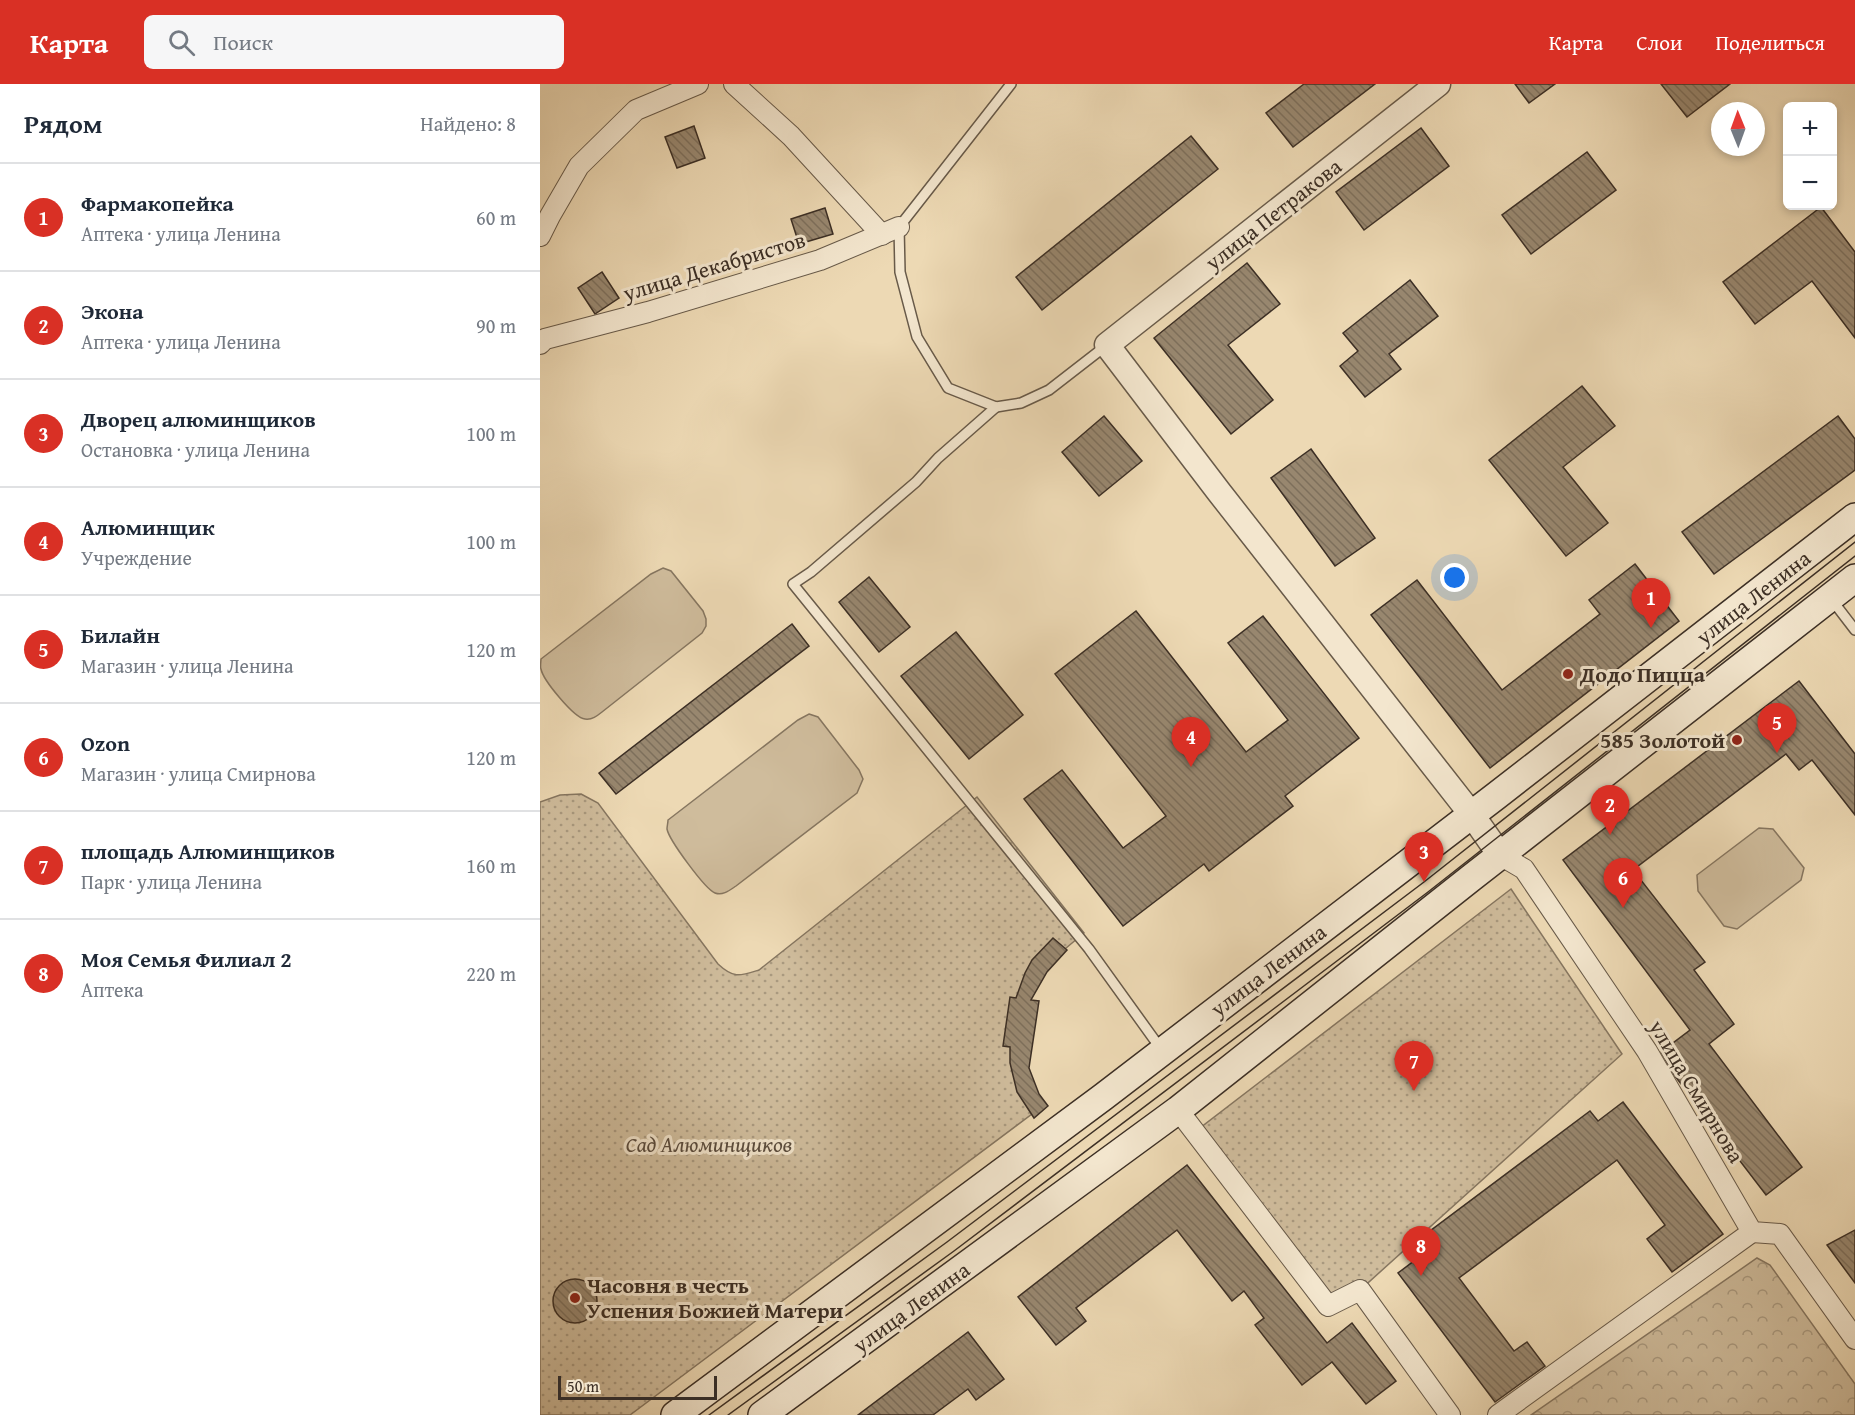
<!DOCTYPE html>
<html lang="ru">
<meta charset="utf-8">
<style>
:root{--surface:#fff;--page:#f6f6f7;--text:#1f2937;--muted:#747a83;--line:#e0e1e3;--accent:#d93025}
body{margin:0;font-family:"Gentium Book Plus",serif;background:var(--page);color:var(--text)}
.controls{position:absolute;right:18px;top:18px;display:grid;overflow:hidden;border-radius:9px;box-shadow:0 3px 9px #0003}
.controls button{width:54px;height:54px;display:grid;place-items:center;padding:0;border:0;border-bottom:2px solid var(--line);background:var(--surface);color:var(--text);font:30px sans-serif}
.compass{position:absolute;left:1171px;top:18px;width:54px;height:54px;border-radius:50%;background:var(--surface);box-shadow:0 3px 9px #0003;rotate:359deg}
.scale{position:absolute;left:18px;bottom:15px;width:159px;box-sizing:border-box;padding-left:6px;border:3px solid #3c2f25;border-top:0;font-size:16px;line-height:21px;white-space:nowrap;color:#3c2f25;-webkit-text-stroke:4px #f3e6ce;paint-order:stroke}
.you{position:absolute;left:915px;top:494px;width:21px;height:21px;margin:-15px;border:4px solid #fff;border-radius:50%;background:#1a73e8;box-shadow:0 0 0 9px #1a73e833}
.badge{display:grid;place-items:center;width:39px;height:39px;border-radius:50%;background:var(--accent);color:#fff;font-size:20px;font-weight:700}
.pin{position:absolute;translate:-50% -50px;filter:drop-shadow(0 2px 3px #0008)}
.pin::after{content:'';position:absolute;top:32px;width:21px;height:18px;background:inherit;clip-path:polygon(0 0,100% 0,50% 100%)}
.list{margin:0;padding:0;list-style:none}
h2{display:flex;justify-content:space-between;align-items:center;height:78px;margin:0;padding:0 24px;font-size:26px}
h2 small{font-size:20px;font-weight:400;color:var(--muted)}
.list li{display:grid;grid-template-columns:39px 1fr auto;gap:18px;align-items:center;box-sizing:border-box;height:108px;padding:0 24px;border-top:2px solid var(--line)}
.list b{display:block;font-size:22px;white-space:nowrap}
.list p{margin:0;font-size:20px;white-space:nowrap;color:var(--muted)}
.list em{font-size:20px;font-style:normal;color:var(--muted)}
.icon{flex:none;width:33px;height:33px;fill:none;stroke:currentColor;stroke-width:2;stroke-linecap:round;stroke-linejoin:round}
.map{position:relative;flex:none;width:1315px;height:1331px;overflow:hidden}
header{display:flex;align-items:center;gap:36px;box-sizing:border-box;height:84px;padding:0 30px;background:var(--accent);color:#fff}
header strong{font-size:28px}
nav{display:flex;gap:33px;margin-inline-start:auto;font-size:21px}
.search{width:420px;height:54px;background:var(--page);display:flex;align-items:center;gap:15px;box-sizing:border-box;padding:0 21px;border-radius:9px;color:var(--muted);font-size:22px}
main{display:flex}
aside{flex:1;background:var(--surface)}
.map>svg:first-child{display:block}
.grass{fill:#cfbc9c;stroke:#867660;stroke-width:1.5}
.forest{fill:url(#forest-crowns);stroke:#867660;stroke-width:1.5}
.park{fill:url(#park-dots);stroke:#867660;stroke-width:1.5}
.building{fill:url(#building-back-hatch);stroke:#3c2f25;stroke-width:1.5}
.lines{fill:none;stroke-linecap:round;stroke-linejoin:round}
.service-casing{stroke:#685a49;stroke-width:12}
.minor-casing{stroke:#685a49;stroke-width:22}
.tertiary-casing{stroke:#685a49;stroke-width:27}
.secondary-casing{stroke:#3c2f25;stroke-width:30}
.service{stroke:#f3e6ce;stroke-width:9}
.minor{stroke:#f3e6ce;stroke-width:20}
.tertiary{stroke:#f3e6ce;stroke-width:24}
.secondary{stroke:#f3e6ce;stroke-width:27}
.tram{stroke:#3c2f25;stroke-width:1.5}
.poi-dot{fill:#8f2418;stroke:#f3e6ce;stroke-width:2}
.labels{text-anchor:middle;dominant-baseline:central;stroke-width:6;stroke-linejoin:round;paint-order:stroke}
.street-label{font-size:22px;fill:#3c2f25;stroke:#f3e6ce}
.poi-label{font-size:22px;font-weight:bold;fill:#3c2f25;stroke:#f3e6ce;text-anchor:start}
.park-label{font-size:22px;font-style:italic;fill:#594b3d;stroke:#f3e6ce}
</style>
<header>
<strong>Карта</strong>
<div class="search"><svg class="icon" aria-label="search" viewBox="0 0 24 24"><circle cx="10" cy="10" r="6"/><path d="M15 15l6 6"/></svg>Поиск</div>
<nav><a>Карта</a><a>Слои</a><a>Поделиться</a></nav>
</header>
<main>
<aside>
<h2>Рядом<small>Найдено: 8</small></h2>
<ul class="list">
<li><span class="badge">1</span><div><b>Фармакопейка</b><p>Аптека · улица Ленина</p></div><em>60 m</em></li>
<li><span class="badge">2</span><div><b>Экона</b><p>Аптека · улица Ленина</p></div><em>90 m</em></li>
<li><span class="badge">3</span><div><b>Дворец алюминщиков</b><p>Остановка · улица Ленина</p></div><em>100 m</em></li>
<li><span class="badge">4</span><div><b>Алюминщик</b><p>Учреждение</p></div><em>100 m</em></li>
<li><span class="badge">5</span><div><b>Билайн</b><p>Магазин · улица Ленина</p></div><em>120 m</em></li>
<li><span class="badge">6</span><div><b>Ozon</b><p>Магазин · улица Смирнова</p></div><em>120 m</em></li>
<li><span class="badge">7</span><div><b>площадь Алюминщиков</b><p>Парк · улица Ленина</p></div><em>160 m</em></li>
<li><span class="badge">8</span><div><b>Моя Семья Филиал 2</b><p>Аптека</p></div><em>220 m</em></li>
</ul>
</aside>
<div class="map">
<svg width="1315" height="1331" viewBox="0 0 1315 1331">
<defs>
<pattern id="forest-crowns" width="20" height="18" patternUnits="userSpaceOnUse" patternTransform="scale(1.5)"><rect width="20" height="18" fill="#cfbc9c"/><path d="M2 6a3 3 0 1 1 6 0M12 15a3 3 0 1 1 6 0" fill="none" stroke="#a9997f"/></pattern>
<pattern id="park-dots" width="8" height="8" patternUnits="userSpaceOnUse" patternTransform="scale(1.5)"><rect width="8" height="8" fill="#cfbc9c"/><path d="M2 2h.1M6 6h.1" fill="none" stroke="#a9997f" stroke-width="1.8" stroke-linecap="round"/></pattern>
<pattern id="building-back-hatch" width="6" height="6" patternUnits="userSpaceOnUse" patternTransform="scale(1.5)"><rect width="6" height="6" fill="#98876f"/><path d="M-1 5l2 2M0 0l6 6M5-1l2 2" fill="none" stroke="#7d6f5b"/></pattern>
</defs>
<rect width="100%" height="100%" fill="#edd9b4"/>
<filter id="stains"><feTurbulence type="fractalNoise" baseFrequency=".00333" numOctaves="4"/><feColorMatrix values="0 0 0 0 .2 0 0 0 0 .09 0 0 0 0 .02 0 0 0 .5 -.17"/></filter>
<radialGradient id="worn" r=".72"><stop offset=".6" stop-color="#630" stop-opacity="0"/><stop offset="1" stop-color="#630" stop-opacity=".3"/></radialGradient>
<g class="grass">
<path d="M123 484 131 487 163 527 166 535V542L162 549 62 628C57 632 52 636 45 635 34 634 3 596 1 585 0 584 1 576 1 575L111 490Z"/>
<path d="M269 630 278 633 319 686 323 695 317 709 196 802C190 806 183 812 175 809 165 805 129 756 127 745 127 742 128 739 128 736L258 636Z"/>
<polygon points="1219,744 1233,745 1264,784 1261,796 1197,845 1184,842 1158,807 1157,791"/>
</g>
<polygon class="forest" points="1217,1174 1230,1181 1315,1300 1315,1331 991,1331"/>
<g class="park">
<path d="M41 710 58 719 178 880C194 895 200 892 219 886L437 713 544 849 500 886 476 963 496 1027 90 1331H0V718L20 711Z"/>
<polygon points="971,805 1082,970 820,1206 788,1222 660,1044"/>
</g>
<g class="building">
<polygon points="764,0 835,0 753,63 726,29"/>
<polygon points="975,0 1015,0 989,19"/>
<polygon points="1121,0 1190,0 1147,33"/>
<polygon points="154,42 165,74 137,84 125,53"/>
<polygon points="881,44 909,82 824,146 796,108"/>
<polygon points="651,52 678,85 502,226 476,193"/>
<polygon points="1047,68 1076,106 991,170 962,131"/>
<polygon points="1281,123 1315,168 1315,254 1272,197 1215,240 1183,198"/>
<polygon points="285,124 293,150 259,160 251,135"/>
<polygon points="707,179 740,220 688,261 733,316 691,350 614,254"/>
<polygon points="62,188 79,214 55,230 38,204"/>
<polygon points="870,196 898,232 849,270 861,285 825,313 800,282 818,267 803,249"/>
<polygon points="1042,302 1075,342 1023,383 1068,439 1026,472 949,376"/>
<polygon points="564,332 602,377 559,412 522,368"/>
<polygon points="1298,332 1315,355 1315,386 1174,490 1142,448"/>
<polygon points="771,365 835,454 795,482 731,394"/>
<polygon points="1095,480 1139,537 950,684 831,531 877,496 962,606 1060,530 1049,516"/>
<polygon points="329,493 370,543 339,568 299,518"/>
<polygon points="596,527 706,668 748,636 688,559 723,532 819,654 745,712 753,722 669,787 664,780 583,842 484,715 522,686 583,764 626,732 515,590"/>
<polygon points="252,540 269,562 76,710 59,689"/>
<polygon points="416,548 483,631 429,675 361,592"/>
<polygon points="1259,597 1315,670 1315,731 1272,676 1259,686 1246,670 1093,786 1165,878 1154,886 1194,940 1169,960 1262,1083 1226,1111 1135,992 1121,968 1150,946 1023,776"/>
<polygon points="513,854 527,866 507,888 491,916 499,917 489,984 499,1010 508,1022 494,1034 477,1008 470,979 470,963 463,962 470,913 476,914 485,889 492,876"/>
<polygon points="1083,1018 1183,1150 1132,1188 1107,1155 1125,1141 1077,1076 919,1194 974,1267 987,1258 1005,1282 955,1318 858,1189 883,1170 874,1159 1050,1027 1058,1037"/>
<polygon points="647,1081 787,1259 812,1239 856,1297 826,1320 792,1278 762,1301 715,1241 724,1234 704,1207 692,1217 637,1146 536,1224 546,1237 516,1261 478,1213"/>
<polygon points="1315,1146 1315,1199 1287,1161"/>
<circle cx="35" cy="1217" r="22"/>
<polygon points="428,1248 464,1295 436,1316 428,1305 393,1331 318,1331"/>
</g>
<g class="lines">
<defs>
<g id="service">
<polyline points="471,0 359,143 360,188 377,253 408,304 456,323 481,319 509,306 567,261"/>
<polyline points="456,323 398,374 376,398 271,488 253,500 549,865 621,965"/>
<polyline points="1292,516 1315,546"/>
</g>
<g id="minor">
<polyline points="194,0 251,52 342,151"/>
<polyline points="0,152 10,132 39,82 96,26 158,0"/>
<polyline points="0,260 5,255 108,228 280,176 359,143"/>
<polyline points="960,771 984,785 1107,967 1212,1148 1240,1150 1315,1255"/>
<polyline points="638,1026 788,1222 820,1206 910,1331"/>
<polyline points="958,1331 1212,1148"/>
</g>
<polyline id="tertiary" points="898,0 567,261 679,408 932,731 960,771"/>
<g id="secondary">
<polyline points="135,1331 563,1013 956,712 1315,433"/>
<polyline points="222,1331 638,1026 931,794 1315,494"/>
</g>
</defs>
<use href="#service" class="service-casing"/>
<use href="#minor" class="minor-casing"/>
<use href="#tertiary" class="tertiary-casing"/>
<use href="#secondary" class="secondary-casing"/>
<use href="#service" class="service"/>
<use href="#minor" class="minor"/>
<use href="#tertiary" class="tertiary"/>
<use href="#secondary" class="secondary"/>
<g class="tram">
<polyline points="169,1331 407,1158 884,798 1315,458"/>
<polyline points="188,1331 414,1167 888,808 1315,472"/>
</g>
</g>
<g class="poi-dot">
<circle cx="1028" cy="590" r="6"/>
<circle cx="1197" cy="656" r="6"/>
<circle cx="35" cy="1214" r="6"/>
</g>
<g class="labels">
<g class="street-label">
<text transform="translate(733 130) rotate(-38)">улица Петракова</text>
<text transform="translate(174 182) rotate(-17)">улица Декабристов</text>
<text transform="translate(1213 513) rotate(-38)">улица Ленина</text>
<text transform="translate(728 886) rotate(-37)">улица Ленина</text>
<text transform="translate(1157 1007) rotate(59)">улица Смирнова</text>
<text transform="translate(371 1223) rotate(-36)">улица Ленина</text>
</g>
<g class="poi-label">
<text x="1040" y="590">Додо Пицца</text>
<text x="1185" y="656" text-anchor="end">585 Золотой</text>
<text x="47" y="1201">Часовня в честь<tspan x="47" dy="25">Успения Божией Матери</tspan></text>
</g>
<g class="park-label">
<text x="169" y="1060">Сад Алюминщиков</text>
</g>
</g>
<rect width="100%" height="100%" filter="url(#stains)"/>
<rect width="100%" height="100%" fill="url(#worn)"/>
</svg>
<div class="controls">
<button>+</button>
<button>−</button>
</div>
<svg class="compass" viewBox="-18 -18 36 36"><path d="M0-13l5 13h-10z" fill="#e53935"/><path d="M0 13l5-13h-10z" fill="#747a83"/></svg>
<div class="scale">50 m</div>
<div class="you"></div>
<div class="pin badge" style="left:1111px;top:544px">1</div>
<div class="pin badge" style="left:1070px;top:751px">2</div>
<div class="pin badge" style="left:884px;top:798px">3</div>
<div class="pin badge" style="left:651px;top:683px">4</div>
<div class="pin badge" style="left:1237px;top:669px">5</div>
<div class="pin badge" style="left:1083px;top:824px">6</div>
<div class="pin badge" style="left:874px;top:1007px">7</div>
<div class="pin badge" style="left:881px;top:1192px">8</div>
</div>
</main>
